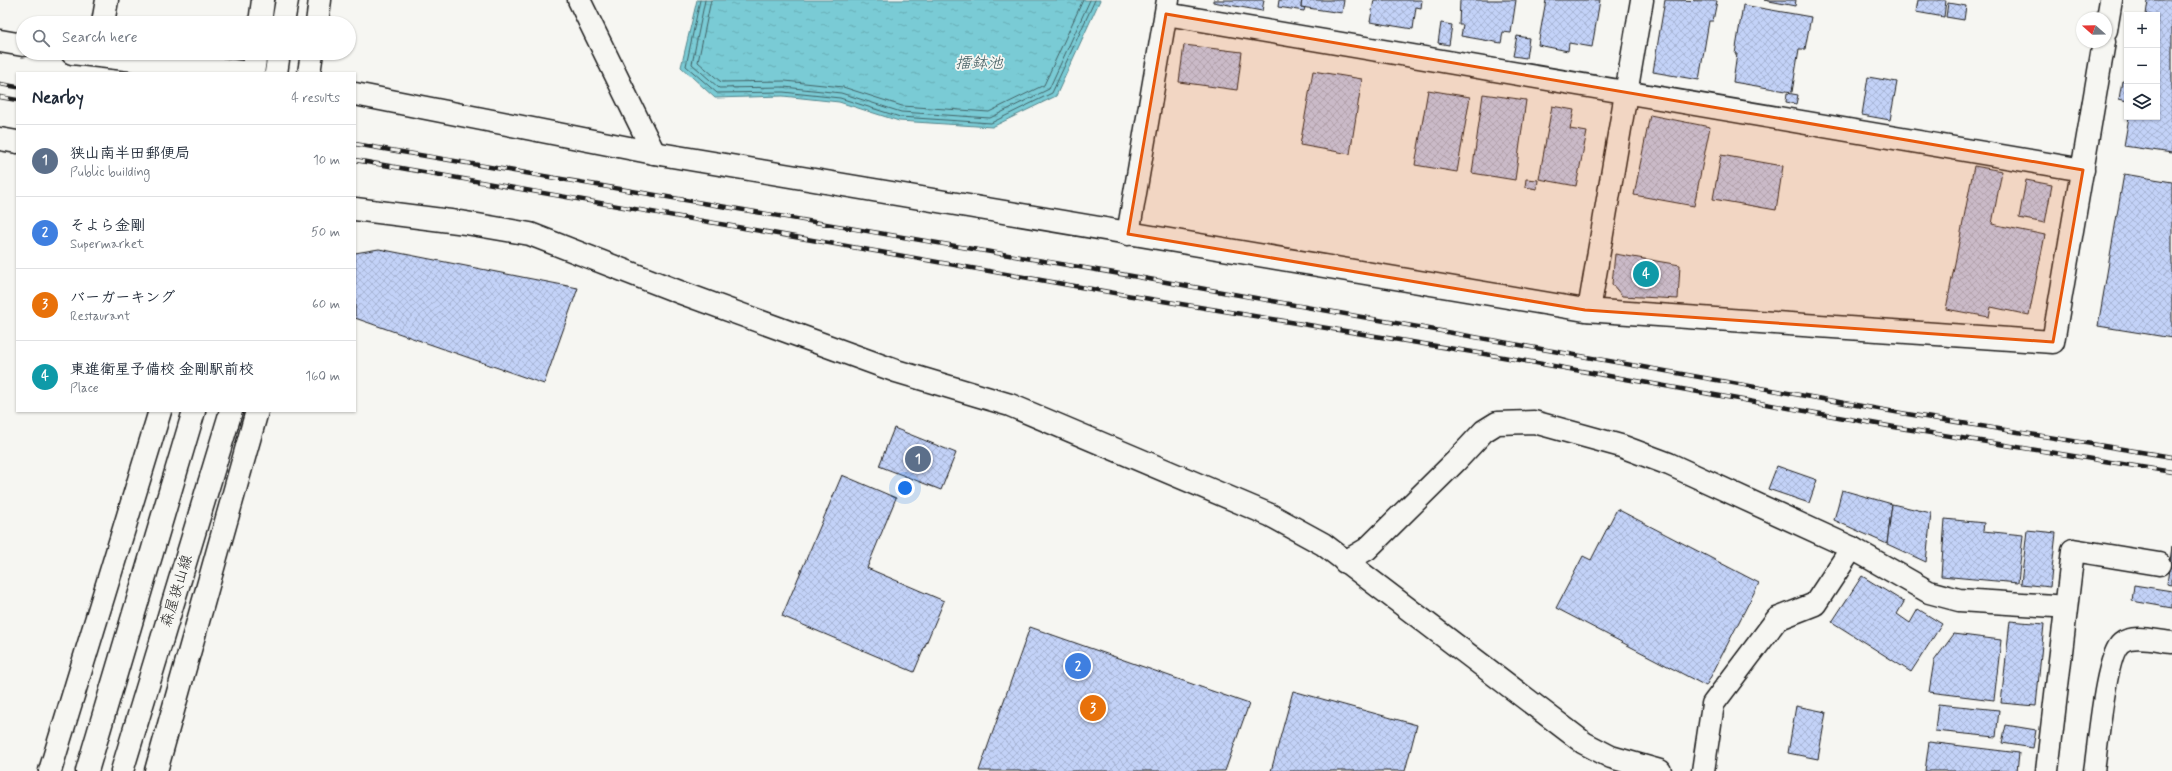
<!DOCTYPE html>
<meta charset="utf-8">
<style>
:root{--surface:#fff;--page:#f6f6f7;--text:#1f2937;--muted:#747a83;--line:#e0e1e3;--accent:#ea580c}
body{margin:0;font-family:Mynerve,"Klee One",sans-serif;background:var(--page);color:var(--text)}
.controls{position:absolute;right:12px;top:12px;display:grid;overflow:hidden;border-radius:0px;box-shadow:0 1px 3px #0004}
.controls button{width:36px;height:36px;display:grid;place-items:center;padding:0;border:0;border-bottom:1px solid var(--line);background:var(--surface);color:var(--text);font:20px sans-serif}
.compass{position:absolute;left:2076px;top:12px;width:36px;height:36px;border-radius:50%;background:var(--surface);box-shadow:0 1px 3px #0004;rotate:290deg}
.you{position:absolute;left:905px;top:488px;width:14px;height:14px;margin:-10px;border:3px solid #fff;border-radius:50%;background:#1a73e8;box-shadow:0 0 0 6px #1a73e833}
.badge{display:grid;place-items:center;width:26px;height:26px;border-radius:50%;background:var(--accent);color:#fff;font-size:13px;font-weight:700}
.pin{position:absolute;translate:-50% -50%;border:2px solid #fff;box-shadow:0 1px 4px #0006}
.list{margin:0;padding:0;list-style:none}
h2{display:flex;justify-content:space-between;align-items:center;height:52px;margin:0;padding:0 16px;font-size:17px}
h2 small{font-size:13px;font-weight:400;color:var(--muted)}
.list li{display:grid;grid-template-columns:26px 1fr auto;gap:12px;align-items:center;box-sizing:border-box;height:72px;padding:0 16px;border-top:1px solid var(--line)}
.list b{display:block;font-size:15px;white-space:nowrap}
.list p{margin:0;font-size:13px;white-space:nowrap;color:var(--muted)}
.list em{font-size:13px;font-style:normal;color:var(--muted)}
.icon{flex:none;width:22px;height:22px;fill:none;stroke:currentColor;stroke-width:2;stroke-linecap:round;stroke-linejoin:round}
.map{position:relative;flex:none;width:2172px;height:771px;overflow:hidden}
.search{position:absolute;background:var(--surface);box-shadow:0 1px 3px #0004;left:16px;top:16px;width:340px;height:44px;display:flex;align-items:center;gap:10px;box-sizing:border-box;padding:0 14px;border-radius:22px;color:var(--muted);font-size:15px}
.panel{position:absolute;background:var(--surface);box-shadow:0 1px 3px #0004;left:16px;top:72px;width:340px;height:340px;border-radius:0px}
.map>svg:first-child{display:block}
.water{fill:url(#water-ripples);stroke:#54858b}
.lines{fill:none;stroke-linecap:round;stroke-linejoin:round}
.shore{stroke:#426266;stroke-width:1}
.building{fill:url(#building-cross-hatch);stroke:#1c1c1c}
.service-casing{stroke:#1c1c1c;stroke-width:23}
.pedestrian-casing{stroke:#1c1c1c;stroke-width:25}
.minor-casing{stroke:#1c1c1c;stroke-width:25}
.secondary-casing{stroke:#1c1c1c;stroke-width:25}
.service{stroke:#f6f6f2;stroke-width:20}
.pedestrian{stroke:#f6f6f2;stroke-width:22}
.minor{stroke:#f6f6f2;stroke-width:22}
.secondary{stroke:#f6f6f2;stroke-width:22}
.rail-casing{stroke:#1c1c1c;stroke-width:4.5}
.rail{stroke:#f6f6f2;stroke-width:3;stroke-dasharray:9;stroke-linecap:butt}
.marked{fill:#e8590c;fill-opacity:0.2;stroke:#e8590c;stroke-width:3;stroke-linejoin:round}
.labels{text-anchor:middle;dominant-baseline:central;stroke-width:3.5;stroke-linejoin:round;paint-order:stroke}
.street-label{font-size:15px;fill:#1c1c1c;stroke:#f6f6f2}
.water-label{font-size:16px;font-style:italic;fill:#3d595d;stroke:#f6f6f2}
</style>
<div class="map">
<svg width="2172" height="771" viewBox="0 0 2172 771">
<defs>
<pattern id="water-ripples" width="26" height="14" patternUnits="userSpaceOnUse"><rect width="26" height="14" fill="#7acbd5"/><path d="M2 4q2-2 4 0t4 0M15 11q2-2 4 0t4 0" fill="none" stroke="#69aeb6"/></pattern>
<pattern id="building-cross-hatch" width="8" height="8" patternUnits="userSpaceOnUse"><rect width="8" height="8" fill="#c3d2f8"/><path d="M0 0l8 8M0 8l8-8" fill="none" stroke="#a7b4d4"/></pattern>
</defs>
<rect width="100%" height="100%" fill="#f6f6f2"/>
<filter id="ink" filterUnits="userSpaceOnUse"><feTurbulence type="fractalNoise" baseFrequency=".025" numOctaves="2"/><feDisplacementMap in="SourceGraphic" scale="8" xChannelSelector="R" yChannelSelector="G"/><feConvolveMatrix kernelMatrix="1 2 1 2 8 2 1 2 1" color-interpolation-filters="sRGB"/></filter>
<g filter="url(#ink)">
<polygon class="water" points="697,0 1100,0 1056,96 992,127 899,121 839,102 783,96 715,98 681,67"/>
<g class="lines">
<g class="shore">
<polyline points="700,0 686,66 717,93 783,92 840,98 900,117 991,123 1052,93 1095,0"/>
<polyline points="705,0 692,64 719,88 784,87 841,93 901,112 990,118 1049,89 1090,0"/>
<polyline points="711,0 698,62 721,82 785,81 843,87 902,106 989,112 1044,85 1083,0"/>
</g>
</g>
<g class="building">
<polygon points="1213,0 1264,0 1262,11 1213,2"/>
<polygon points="1279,0 1302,0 1301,7 1305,7 1304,11 1278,7"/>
<polygon points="1302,0 1344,0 1342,13 1301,7"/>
<polygon points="1374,0 1422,0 1421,8 1416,7 1413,29 1370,22"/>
<polygon points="1460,0 1516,0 1511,33 1503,32 1501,43 1461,36 1463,25 1459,25"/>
<polygon points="1546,0 1600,0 1592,47 1569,43 1568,51 1538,45"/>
<polygon points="1665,0 1717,1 1713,21 1709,21 1699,80 1653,72"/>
<polygon points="1764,0 1796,0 1795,6"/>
<polygon points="1918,0 1946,0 1944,17 1916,12"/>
<polygon points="2148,0 2172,0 2172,153 2124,146 2129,117 2157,117 2157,15 2146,15"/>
<polygon points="1948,3 1966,6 1964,20 1946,17"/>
<polygon points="1743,5 1811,17 1805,49 1799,49 1792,92 1733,82 1737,54 1735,54"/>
<polygon points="1441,23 1452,25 1449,45 1438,43"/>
<polygon points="1517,36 1529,38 1526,58 1513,56"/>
<polygon points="1184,45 1242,52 1237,90 1179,82"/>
<polygon points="1313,71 1362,79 1350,154 1300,145"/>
<polygon points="1868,77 1897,82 1890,120 1862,115"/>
<polygon points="2122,81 2127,82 2127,101 2119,99"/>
<polygon points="1428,90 1470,97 1457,172 1415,165"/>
<polygon points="1787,93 1798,95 1796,104 1786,102"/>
<polygon points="1483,94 1526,100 1515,180 1472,173"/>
<polygon points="1552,106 1574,110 1570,129 1587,132 1576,186 1539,179"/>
<polygon points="1650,115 1710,127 1694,206 1634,195"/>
<polygon points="1721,155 1783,166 1776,210 1713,199"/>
<polygon points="1974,166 2002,171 1992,224 2045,235 2029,315 1991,307 1989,317 1946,309"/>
<polygon points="2124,174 2172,182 2172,338 2098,326"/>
<polygon points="1526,179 1538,180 1537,189 1525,187"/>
<polygon points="2026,180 2052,185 2045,223 2019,218"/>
<polygon points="379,249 578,288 544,384 355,318 355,253"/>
<polygon points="1615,254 1680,265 1678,299 1622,296 1612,284"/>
<polygon points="894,428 956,453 941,490 879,466"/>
<polygon points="1777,466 1817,480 1809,503 1768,489"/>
<polygon points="842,475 896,498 867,568 944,601 914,672 782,616"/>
<polygon points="1842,490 1892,504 1887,544 1834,520"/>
<polygon points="1892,504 1931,513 1926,562 1887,544"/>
<polygon points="1617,509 1759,583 1706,686 1556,608 1583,556 1591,560"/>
<polygon points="1945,519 1984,523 1983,531 2023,535 2018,583 1941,576"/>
<polygon points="2027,530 2056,533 2050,587 2021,584"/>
<polygon points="2172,546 2172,585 2167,584"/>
<polygon points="1862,576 1904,602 1897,614 1910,623 1918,609 1942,624 1911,672 1832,622"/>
<polygon points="2134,585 2172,591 2172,608 2132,601"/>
<polygon points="2010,621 2044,624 2036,706 2001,703"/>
<polygon points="1030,627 1249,704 1225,771 979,771"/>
<polygon points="1954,634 2001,640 1994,700 1929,692 1934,661"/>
<polygon points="1293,691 1417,725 1405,771 1271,771"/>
<polygon points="1938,704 1999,710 1996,737 1935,731"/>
<polygon points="1796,706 1826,712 1818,759 1788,753"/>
<polygon points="2006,725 2036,730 2033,748 2002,743"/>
<polygon points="1929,742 2019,753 2017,771 1925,771"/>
</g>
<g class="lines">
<defs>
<path id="service" d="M2094 771C2098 747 2105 656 2121 643 2133 633 2158 641 2172 642"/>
<polyline id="pedestrian" points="2047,771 2073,550 2159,564"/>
<g id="minor">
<polyline points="579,0 654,153"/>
<polyline points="1166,14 2083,170"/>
<polyline points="103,23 107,0"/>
<polyline points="260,23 263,0"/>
<polyline points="2106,30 2111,0"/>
<polyline points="0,41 23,45"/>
<polyline points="72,53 251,73"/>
<polyline points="253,73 256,53"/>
<polyline points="355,94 654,153 1585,310 2053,342 2104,42"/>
<polyline points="0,139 17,142"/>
<polyline points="355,209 466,223 530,234 682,293 896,371 1010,405 1270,515 1323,544 1584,743 1611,757 1660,771"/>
<polyline points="1128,234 1168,0"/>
<polyline points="1589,310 1642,0"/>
<polyline points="1345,562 1367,549 1456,461 1484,431 1497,423 1534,422 1621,446 1669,464 1852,548 1929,592 1959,600 2054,606"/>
<polyline points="50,771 160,411"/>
<polyline points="156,771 257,411"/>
<polyline points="1703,771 1713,704 1777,619 1815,604 1852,548"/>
</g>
<g id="secondary">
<polyline points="283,23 287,0"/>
<polyline points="317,23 320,0"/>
<polyline points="276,73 279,53"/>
<polyline points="309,73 312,53"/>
<polyline points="87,771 194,411"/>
<polyline points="122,771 231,411"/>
</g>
</defs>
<use href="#service" class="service-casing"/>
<use href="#pedestrian" class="pedestrian-casing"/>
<use href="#minor" class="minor-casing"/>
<use href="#secondary" class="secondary-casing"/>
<use href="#service" class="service"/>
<use href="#pedestrian" class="pedestrian"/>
<use href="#minor" class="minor"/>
<use href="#secondary" class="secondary"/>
<defs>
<g id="rail">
<polyline points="0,84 17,87"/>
<polyline points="0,97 17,100"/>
<polyline points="355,144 1132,276 1901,413 2172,457"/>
<polyline points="355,160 1126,295 1503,357 1894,427 2172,472"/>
</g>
</defs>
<use href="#rail" class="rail-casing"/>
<use href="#rail" class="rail"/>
</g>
</g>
<path class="marked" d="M1166 14 2083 170 2053 342 1585 310 1128 234Z"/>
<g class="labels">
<g class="street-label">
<text transform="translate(177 591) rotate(-73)">森屋狭山線</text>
</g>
<g class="water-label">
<text x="979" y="63">擂鉢池</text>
</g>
</g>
</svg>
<div class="controls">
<button>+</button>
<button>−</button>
<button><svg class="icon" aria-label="layers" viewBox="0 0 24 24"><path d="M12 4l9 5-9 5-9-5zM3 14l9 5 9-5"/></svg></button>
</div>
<svg class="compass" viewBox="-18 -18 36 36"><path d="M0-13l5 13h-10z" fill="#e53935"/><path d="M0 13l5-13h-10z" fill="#747a83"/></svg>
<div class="you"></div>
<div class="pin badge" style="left:918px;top:459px;background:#5c6f8a">1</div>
<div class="pin badge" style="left:1078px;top:666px;background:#3f7fe0">2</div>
<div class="pin badge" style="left:1093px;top:708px;background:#e8710a">3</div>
<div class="pin badge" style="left:1646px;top:274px;background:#0f9aa8">4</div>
<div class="search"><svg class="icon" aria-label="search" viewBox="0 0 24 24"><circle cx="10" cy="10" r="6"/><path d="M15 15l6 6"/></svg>Search here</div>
<section class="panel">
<h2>Nearby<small>4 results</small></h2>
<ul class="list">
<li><span class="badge" style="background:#5c6f8a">1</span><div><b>狭山南半田郵便局</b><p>Public building</p></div><em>10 m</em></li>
<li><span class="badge" style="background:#3f7fe0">2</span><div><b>そよら金剛</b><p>Supermarket</p></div><em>50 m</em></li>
<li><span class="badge" style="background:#e8710a">3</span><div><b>バーガーキング</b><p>Restaurant</p></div><em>60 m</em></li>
<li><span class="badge" style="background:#0f9aa8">4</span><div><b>東進衛星予備校 金剛駅前校</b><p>Place</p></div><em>160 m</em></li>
</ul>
</section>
</div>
